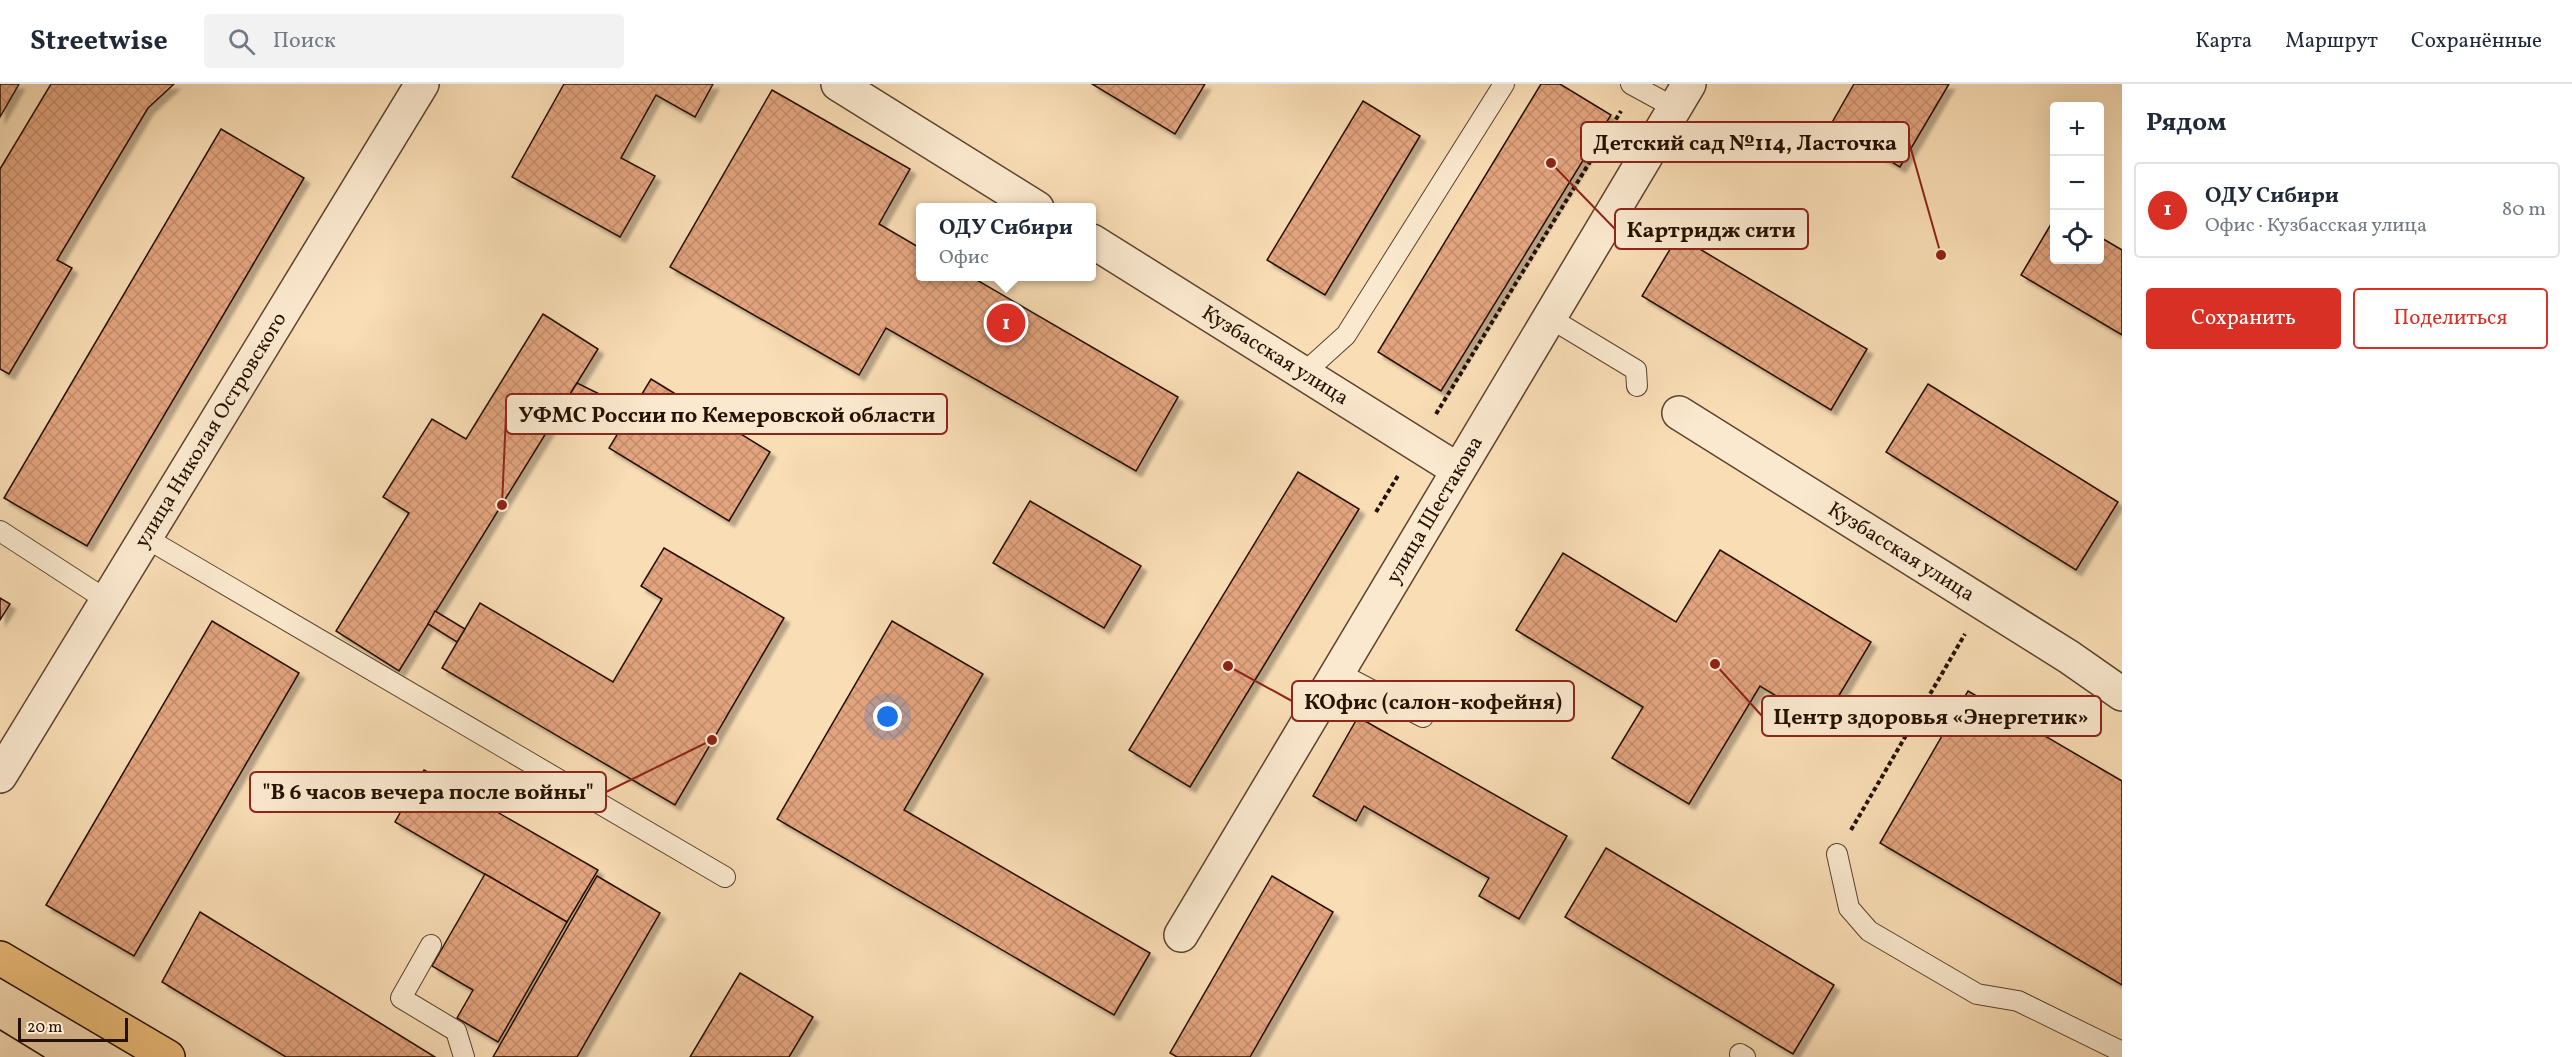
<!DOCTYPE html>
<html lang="ru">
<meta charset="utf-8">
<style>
:root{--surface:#fff;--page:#f2f2f3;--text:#1f2937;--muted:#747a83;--line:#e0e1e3;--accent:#d93025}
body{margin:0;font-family:Vollkorn,serif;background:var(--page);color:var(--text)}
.controls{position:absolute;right:18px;top:18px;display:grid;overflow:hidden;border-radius:6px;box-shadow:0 6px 24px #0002}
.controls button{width:54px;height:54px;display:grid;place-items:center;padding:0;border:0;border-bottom:2px solid var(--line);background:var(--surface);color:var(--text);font:30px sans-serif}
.scale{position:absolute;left:18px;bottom:15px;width:110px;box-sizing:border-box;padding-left:6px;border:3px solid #261000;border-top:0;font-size:16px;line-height:21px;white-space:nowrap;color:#261000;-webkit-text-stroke:4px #fbe9cf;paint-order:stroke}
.you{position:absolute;left:888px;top:633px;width:21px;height:21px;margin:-15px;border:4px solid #fff;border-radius:50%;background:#1a73e8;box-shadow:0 0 0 9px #1a73e833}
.badge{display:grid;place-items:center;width:39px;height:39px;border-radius:50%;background:var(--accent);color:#fff;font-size:20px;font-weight:700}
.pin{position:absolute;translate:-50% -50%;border:3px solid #fff;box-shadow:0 2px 6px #0006}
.popup{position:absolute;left:916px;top:119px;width:180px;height:78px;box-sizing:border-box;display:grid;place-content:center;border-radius:6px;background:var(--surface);filter:drop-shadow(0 2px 4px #0005);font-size:20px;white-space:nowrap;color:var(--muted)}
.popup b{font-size:22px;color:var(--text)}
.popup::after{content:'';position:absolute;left:50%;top:100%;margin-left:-12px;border:12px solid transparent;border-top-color:var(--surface)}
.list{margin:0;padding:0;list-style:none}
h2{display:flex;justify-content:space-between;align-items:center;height:78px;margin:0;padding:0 24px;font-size:26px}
h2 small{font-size:20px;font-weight:400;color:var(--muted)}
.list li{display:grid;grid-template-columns:39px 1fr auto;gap:18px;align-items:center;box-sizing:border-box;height:96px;margin:0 12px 12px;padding:0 12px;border:2px solid var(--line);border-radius:6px}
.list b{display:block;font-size:22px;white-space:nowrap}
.list p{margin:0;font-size:20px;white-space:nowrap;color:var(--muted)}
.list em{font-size:20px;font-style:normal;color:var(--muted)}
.actions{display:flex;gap:12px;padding:18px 24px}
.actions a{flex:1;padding:14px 0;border:2px solid var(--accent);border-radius:6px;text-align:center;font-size:21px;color:var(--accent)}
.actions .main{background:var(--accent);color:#fff}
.icon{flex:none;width:33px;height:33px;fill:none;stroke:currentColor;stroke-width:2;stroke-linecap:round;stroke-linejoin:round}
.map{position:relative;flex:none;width:2122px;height:973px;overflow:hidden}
header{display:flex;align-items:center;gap:36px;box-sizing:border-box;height:84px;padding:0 30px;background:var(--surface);border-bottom:2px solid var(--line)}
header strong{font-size:28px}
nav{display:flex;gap:33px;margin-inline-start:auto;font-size:21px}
.search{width:420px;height:54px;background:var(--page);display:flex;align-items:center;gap:15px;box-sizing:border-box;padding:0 21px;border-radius:6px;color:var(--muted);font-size:22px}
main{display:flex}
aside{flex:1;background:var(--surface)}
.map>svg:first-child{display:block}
.building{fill:url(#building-cross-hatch);stroke:#261000;stroke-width:1.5;filter:url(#shadow)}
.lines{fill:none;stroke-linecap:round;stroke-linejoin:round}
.lane-casing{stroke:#5b432d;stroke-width:22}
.street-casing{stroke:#5b432d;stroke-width:36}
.primary-casing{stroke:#261000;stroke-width:36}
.path{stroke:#261000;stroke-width:4;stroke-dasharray:4.5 3;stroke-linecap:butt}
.lane{stroke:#fbe9cf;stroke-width:20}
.street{stroke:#fbe9cf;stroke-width:33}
.primary{stroke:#ecbe7a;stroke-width:33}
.tram{stroke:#261000;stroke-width:1.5}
.labels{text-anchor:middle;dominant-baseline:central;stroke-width:5;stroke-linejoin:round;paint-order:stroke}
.street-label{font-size:21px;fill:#261000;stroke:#fbe9cf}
.leader{fill:none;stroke:#8f2418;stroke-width:2}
.callout-dot{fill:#8f2418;stroke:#fbe9cf;stroke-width:2}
.callout{fill:#fbe9cf;stroke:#8f2418;stroke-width:2}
.callout-label{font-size:22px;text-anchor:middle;font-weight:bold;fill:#261000}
</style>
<header>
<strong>Streetwise</strong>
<div class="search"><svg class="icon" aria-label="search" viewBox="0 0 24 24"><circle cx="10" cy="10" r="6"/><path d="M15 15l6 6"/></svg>Поиск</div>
<nav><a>Карта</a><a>Маршрут</a><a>Сохранённые</a></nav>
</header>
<main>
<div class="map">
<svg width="2122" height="973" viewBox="0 0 2122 973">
<defs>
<pattern id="building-cross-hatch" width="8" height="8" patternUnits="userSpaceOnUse" patternTransform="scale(1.5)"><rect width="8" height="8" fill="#e3a57f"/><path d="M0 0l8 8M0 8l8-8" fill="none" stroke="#c38d6c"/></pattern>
<filter id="shadow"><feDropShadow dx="5.5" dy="5.5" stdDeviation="1.5" flood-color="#0004"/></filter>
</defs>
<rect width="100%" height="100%" fill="#f9ddb5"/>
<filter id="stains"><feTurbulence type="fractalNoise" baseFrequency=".00333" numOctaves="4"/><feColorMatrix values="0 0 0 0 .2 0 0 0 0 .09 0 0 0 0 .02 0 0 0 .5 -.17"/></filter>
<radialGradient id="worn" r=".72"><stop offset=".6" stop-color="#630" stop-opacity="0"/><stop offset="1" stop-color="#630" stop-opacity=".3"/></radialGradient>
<g class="building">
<polygon points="0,0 19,0 0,33"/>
<polygon points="51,0 174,0 148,24 57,176 72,184 9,290 0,285 0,85"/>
<polygon points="564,0 713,0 695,33 656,11 621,74 655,92 620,153 512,93"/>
<polygon points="1092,0 1205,0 1175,50"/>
<polygon points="1541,0 1560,0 1611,31 1441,307 1378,268"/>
<polygon points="1854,0 1949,0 1900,83 1830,42"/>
<polygon points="772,6 910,85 879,140 920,164 920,192 970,192 1178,313 1136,387 886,244 859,291 670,183"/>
<polygon points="1363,17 1420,52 1325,211 1267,176"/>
<polygon points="221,45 304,94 87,462 4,414"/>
<polygon points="2054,135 2054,176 2100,176 2100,153 2122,166 2122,251 2021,191"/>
<polygon points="1678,152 1867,265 1831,326 1642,212"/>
<polygon points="543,230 598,265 399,587 336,547 409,429 383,413 432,335 466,355"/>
<polygon points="651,295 770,368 729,437 609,364"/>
<polygon points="577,299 632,326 621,345 565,318"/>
<polygon points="1928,300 2118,418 2076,486 1886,368"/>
<polygon points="1298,388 1359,425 1190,703 1129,666"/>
<polygon points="1030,417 1141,482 1104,544 993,479"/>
<polygon points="664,464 784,534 675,721 442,584 480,519 613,598 662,515 641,502"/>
<polygon points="1720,466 1871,558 1822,640 1760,602 1689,720 1612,674 1643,623 1516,546 1563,469 1676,538"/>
<polygon points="0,514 10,520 0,536"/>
<polygon points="435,527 465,545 457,558 428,540"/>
<polygon points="212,537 299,589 134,872 46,821"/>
<polygon points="892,537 983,590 904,726 1150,869 1114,931 777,735"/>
<polygon points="1968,607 2122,697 2122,901 1880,759"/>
<polygon points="1358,633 1567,752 1519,835 1479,812 1489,794 1364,722 1356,737 1313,712"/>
<polygon points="424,686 598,786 567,838 395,738"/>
<polygon points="1606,764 1834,901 1793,970 1565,833"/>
<polygon points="485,790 567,838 498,958 457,934 473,906 432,882"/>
<polygon points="597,792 660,829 577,973 493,973"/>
<polygon points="1272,792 1333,828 1250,973 1177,973 1170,969"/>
<polygon points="200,828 435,973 286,973 162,898"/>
<polygon points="740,889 813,933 789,973 690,973"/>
</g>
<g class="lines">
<defs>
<g id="lane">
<polyline points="1631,0 1675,24"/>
<polyline points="1550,234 1636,286 1637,302"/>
<polyline points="1304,289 1346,251 1504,0"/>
<polyline points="0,447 108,517"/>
<polyline points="146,454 725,793"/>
<polyline points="1337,588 1423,633"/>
<polyline points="1837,770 1849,824 1869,847 1977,910 2018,917 2122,968"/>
<polyline points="431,861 401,914 456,947 464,973"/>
<polyline points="1740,970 1745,973"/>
</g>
<g id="street">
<polyline points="838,0 1037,124"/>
<path id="s1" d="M1092 157 1458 386"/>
<path id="s2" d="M1679 329 2069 573 2122 610"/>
<path id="s3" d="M0 692 422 0"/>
<path id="s4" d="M1181 851 1689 0"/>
</g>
<polyline id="primary" points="0,874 168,973"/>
</defs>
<use href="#lane" class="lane-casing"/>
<use href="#street" class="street-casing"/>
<use href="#primary" class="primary-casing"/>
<g class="path">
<polyline points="1436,330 1621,27"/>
<polyline points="1376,428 1399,390"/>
<polyline points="1851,746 1965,550"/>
</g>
<use href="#lane" class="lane"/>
<use href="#street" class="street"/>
<use href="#primary" class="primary"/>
<polyline class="tram" points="0,946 44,973"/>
</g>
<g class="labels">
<g class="street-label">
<text stroke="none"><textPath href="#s1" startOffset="216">Кузбасская улица</textPath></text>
<text stroke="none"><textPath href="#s3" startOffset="405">улица Николая Островского</textPath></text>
<text stroke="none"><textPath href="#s4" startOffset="495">улица Шестакова</textPath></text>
<text stroke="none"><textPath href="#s2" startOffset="262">Кузбасская улица</textPath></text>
</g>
</g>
<path class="leader" d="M1941 171L1909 58M1551 79L1615 145M502 421L506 330M1228 582L1292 617M1715 580L1762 632M712 656L606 708"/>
<g class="callout-dot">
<circle cx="1941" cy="171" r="6"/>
<circle cx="1551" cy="79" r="6"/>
<circle cx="502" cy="421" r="6"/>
<circle cx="1228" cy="582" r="6"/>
<circle cx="1715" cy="580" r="6"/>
<circle cx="712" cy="656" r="6"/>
</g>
<g class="callout">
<rect x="1581" y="38" width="328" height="40" rx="6"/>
<rect x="1615" y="125" width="193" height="40" rx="6"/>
<rect x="506" y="310" width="441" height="40" rx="6"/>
<rect x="1292" y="597" width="282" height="40" rx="6"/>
<rect x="1762" y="612" width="339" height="40" rx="6"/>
<rect x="250" y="688" width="356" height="40" rx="6"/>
</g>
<g class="callout-label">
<text x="1745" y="66">Детский сад №114, Ласточка</text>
<text x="1711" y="153">Картридж сити</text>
<text x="727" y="338">УФМС России по Кемеровской области</text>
<text x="1433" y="625">КОфис (салон-кофейня)</text>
<text x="1931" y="640">Центр здоровья «Энергетик»</text>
<text x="428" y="715">"В 6 часов вечера после войны"</text>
</g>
<rect width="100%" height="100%" filter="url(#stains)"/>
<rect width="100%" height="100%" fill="url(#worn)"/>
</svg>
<div class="controls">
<button>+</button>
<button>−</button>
<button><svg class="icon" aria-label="locate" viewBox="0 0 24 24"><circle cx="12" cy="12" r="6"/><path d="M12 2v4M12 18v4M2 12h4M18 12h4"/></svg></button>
</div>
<div class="scale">20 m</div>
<div class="you"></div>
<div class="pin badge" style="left:1006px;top:239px">1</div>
<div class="popup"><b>ОДУ Сибири</b>Офис</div>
</div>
<aside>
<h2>Рядом<small></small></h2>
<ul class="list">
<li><span class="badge">1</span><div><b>ОДУ Сибири</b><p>Офис · Кузбасская улица</p></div><em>80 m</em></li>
</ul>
<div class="actions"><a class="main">Сохранить</a><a>Поделиться</a></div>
</aside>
</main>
